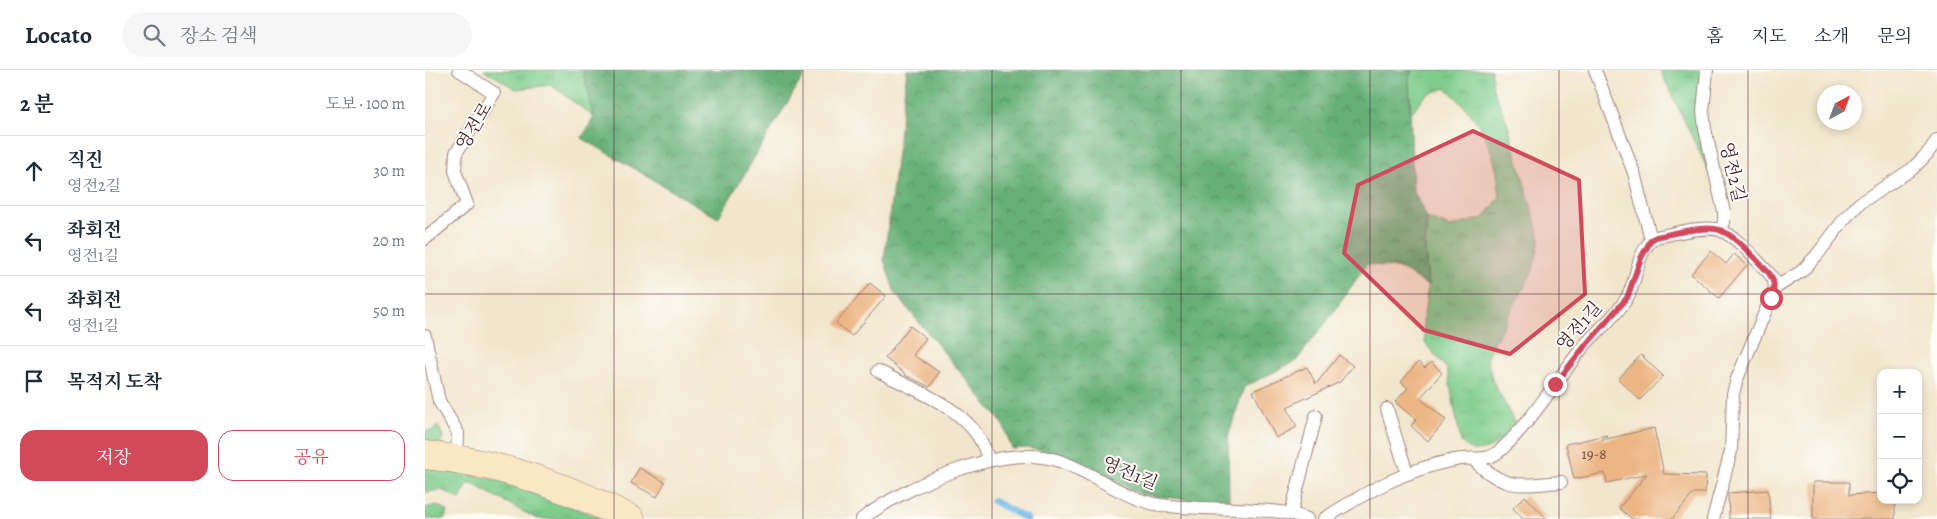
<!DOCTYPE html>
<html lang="ko">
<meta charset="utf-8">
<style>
:root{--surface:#fff;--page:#f6f6f7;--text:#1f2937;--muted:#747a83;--line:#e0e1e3;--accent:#d1495b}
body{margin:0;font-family:Alegreya,"Noto Serif KR",serif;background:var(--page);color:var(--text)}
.controls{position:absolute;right:15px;bottom:15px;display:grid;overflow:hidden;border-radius:10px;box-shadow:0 2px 8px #0003}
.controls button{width:45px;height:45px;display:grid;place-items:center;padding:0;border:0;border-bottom:1px solid var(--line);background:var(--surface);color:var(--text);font:25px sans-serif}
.compass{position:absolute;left:1392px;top:15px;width:45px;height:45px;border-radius:50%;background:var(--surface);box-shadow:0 2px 8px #0003;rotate:41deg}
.stop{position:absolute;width:15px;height:15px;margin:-11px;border:4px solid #d1495b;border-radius:50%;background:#fff}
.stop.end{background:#d1495b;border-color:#fff;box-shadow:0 1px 5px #0008}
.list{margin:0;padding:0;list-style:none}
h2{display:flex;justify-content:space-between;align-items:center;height:65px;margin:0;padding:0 20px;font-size:21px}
h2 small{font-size:16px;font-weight:400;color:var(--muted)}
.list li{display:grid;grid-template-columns:32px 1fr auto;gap:15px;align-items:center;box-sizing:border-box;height:70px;padding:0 20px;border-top:1px solid var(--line)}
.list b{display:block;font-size:19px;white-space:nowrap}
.list p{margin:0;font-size:16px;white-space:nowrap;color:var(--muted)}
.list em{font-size:16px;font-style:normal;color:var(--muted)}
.actions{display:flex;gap:10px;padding:15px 20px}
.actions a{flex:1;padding:11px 0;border:1px solid var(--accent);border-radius:15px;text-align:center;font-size:18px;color:var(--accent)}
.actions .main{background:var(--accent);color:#fff}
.icon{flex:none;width:28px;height:28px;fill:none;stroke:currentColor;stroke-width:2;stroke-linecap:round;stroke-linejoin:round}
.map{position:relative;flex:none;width:1512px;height:449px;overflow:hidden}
header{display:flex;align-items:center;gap:30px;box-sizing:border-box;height:70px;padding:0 25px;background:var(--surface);border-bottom:1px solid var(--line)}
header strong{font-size:24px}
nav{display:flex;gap:28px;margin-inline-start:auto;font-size:18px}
.search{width:350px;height:45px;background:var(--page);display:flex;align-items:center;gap:12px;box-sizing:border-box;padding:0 18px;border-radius:28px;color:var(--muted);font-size:19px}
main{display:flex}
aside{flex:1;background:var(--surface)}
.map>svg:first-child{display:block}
.grass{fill:url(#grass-tufts);stroke:#64765b}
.forest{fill:url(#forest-crowns);stroke:#586851}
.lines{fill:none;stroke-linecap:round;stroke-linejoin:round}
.stream{stroke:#70b8e8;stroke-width:7}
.building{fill:#ecb684}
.lane-casing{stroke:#9e827c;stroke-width:14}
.secondary-casing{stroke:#9e827c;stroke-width:29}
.lane{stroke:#fff;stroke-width:12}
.secondary{stroke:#fae7c3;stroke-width:28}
.route{stroke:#d1495b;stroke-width:6}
.marked{fill:#d1495b;fill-opacity:0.2;stroke:#d1495b;stroke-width:4;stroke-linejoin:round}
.grid{fill:none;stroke:#4a1f2b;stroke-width:1;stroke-opacity:0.55}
.labels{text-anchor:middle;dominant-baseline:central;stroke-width:4;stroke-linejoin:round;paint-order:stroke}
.number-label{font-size:15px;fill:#724541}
.street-label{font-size:18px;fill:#4a1f2b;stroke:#fdfcf7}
</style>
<header>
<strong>Locato</strong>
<div class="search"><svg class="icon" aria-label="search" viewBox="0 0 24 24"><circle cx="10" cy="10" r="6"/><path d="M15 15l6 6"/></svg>장소 검색</div>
<nav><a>홈</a><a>지도</a><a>소개</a><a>문의</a></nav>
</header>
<main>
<aside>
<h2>2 분<small>도보 · 100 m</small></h2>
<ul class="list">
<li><svg class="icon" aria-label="ahead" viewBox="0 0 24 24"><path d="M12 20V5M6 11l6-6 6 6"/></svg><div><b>직진</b><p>영전2길</p></div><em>30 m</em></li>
<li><svg class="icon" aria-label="left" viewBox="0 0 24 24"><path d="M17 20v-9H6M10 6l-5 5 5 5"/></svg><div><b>좌회전</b><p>영전1길</p></div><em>20 m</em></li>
<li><svg class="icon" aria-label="left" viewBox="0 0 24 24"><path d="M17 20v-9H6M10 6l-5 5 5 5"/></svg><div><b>좌회전</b><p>영전1길</p></div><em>50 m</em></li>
<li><svg class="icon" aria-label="arrive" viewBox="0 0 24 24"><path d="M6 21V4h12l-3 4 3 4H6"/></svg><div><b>목적지 도착</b></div></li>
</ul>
<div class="actions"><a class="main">저장</a><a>공유</a></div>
</aside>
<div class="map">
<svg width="1512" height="449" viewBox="0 0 1512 449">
<defs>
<pattern id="grass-tufts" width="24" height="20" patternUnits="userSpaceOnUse" patternTransform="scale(1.25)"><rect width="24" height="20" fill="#7ecc8b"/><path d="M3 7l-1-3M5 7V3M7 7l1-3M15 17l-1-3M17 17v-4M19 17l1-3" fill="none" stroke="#6eaf78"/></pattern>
<pattern id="forest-crowns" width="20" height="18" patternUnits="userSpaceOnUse" patternTransform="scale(1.25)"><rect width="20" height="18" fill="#66b077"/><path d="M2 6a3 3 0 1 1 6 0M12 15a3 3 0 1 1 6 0" fill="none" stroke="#568f62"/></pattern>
</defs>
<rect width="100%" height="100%" fill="#fdfcf7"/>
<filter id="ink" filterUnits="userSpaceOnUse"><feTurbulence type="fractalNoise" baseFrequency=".02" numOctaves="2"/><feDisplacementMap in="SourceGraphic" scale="10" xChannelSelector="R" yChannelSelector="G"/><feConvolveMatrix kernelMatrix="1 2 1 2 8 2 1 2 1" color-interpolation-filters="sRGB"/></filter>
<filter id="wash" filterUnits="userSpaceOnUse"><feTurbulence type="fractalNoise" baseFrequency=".0096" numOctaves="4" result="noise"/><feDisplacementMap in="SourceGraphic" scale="20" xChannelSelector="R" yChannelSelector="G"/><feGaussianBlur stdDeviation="1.12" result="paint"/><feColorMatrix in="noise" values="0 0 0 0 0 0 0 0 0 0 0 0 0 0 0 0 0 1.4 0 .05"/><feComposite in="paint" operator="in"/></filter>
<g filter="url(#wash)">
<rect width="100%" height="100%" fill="#f1e6cc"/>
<g class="grass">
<polygon points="59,0 158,0 169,47 126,15 91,19"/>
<path d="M987 0H1066L1068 19 1082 52 1115 169 1108 200 1062 286 1067 310 1090 353C1076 370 1070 381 1047 381L1036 372 1022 299 1000 273 998 253 1003 216 1000 179 1002 148 1025 157 1059 148 1075 127C1071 77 1057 51 1021 18L1002 24 986 43 984 9Z"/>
<polygon points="1235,0 1276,0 1272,35 1272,59 1286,106"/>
<polygon points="13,356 18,366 15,374 0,373 0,361 6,361"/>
<polygon points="0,398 37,402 85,413 179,449 112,449 44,412 35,429 17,420 0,422"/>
<polygon points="11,435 23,441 19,449 0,449 0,438"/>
</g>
<g class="forest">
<polygon points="158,0 382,0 293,148 157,68 169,47"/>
<polygon points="482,0 987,0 984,9 988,120 1002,148 1000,179 1003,216 977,199 942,194 903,250 871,291 819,317 803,367 804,430 768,430 718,425 634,384 602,378 587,379 578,354 470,223 459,190"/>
</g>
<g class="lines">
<polyline class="stream" points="568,431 602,449"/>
</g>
<g id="blocks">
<g class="building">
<polygon points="1286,181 1301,194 1309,184 1322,195 1294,228 1266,204"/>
<polygon points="445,213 461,226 427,266 411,253"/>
<polygon points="485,256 501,268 488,285 514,302 505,317 480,305 480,304 460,288"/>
<polygon points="914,285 928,296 915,312 862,337 872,357 851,368 828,321 882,297 891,314"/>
<polygon points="1216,285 1238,306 1215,330 1193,309"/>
<polygon points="993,292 1000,298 1006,292 1017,303 995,328 1021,350 1003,371 986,356 991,350 970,332 983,318 976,312"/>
<polygon points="1229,358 1239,404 1281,405 1280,423 1269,423 1247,449 1207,449 1194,438 1222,404 1182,413 1180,403 1149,409 1141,374 1182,365 1177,370"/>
<polygon points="214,398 240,412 232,427 206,413"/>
<polygon points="1388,412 1424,412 1424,425 1456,423 1456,430 1470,430 1470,449 1388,449"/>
<polygon points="1343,420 1346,449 1304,449 1303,423"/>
<polygon points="1100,426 1122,449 1098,449 1088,438"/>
</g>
</g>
</g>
<g filter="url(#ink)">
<use href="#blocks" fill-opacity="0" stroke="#9e827c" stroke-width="1"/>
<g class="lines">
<defs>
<g id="lane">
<polyline points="1170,0 1209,103 1226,170"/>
<polyline points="1282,0 1278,41 1280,59 1299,142 1299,152 1296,160"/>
<polyline points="0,169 42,134 30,101 31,83 69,23 34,0"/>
<polyline points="1350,218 1377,201 1392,185 1421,147 1435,133 1487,99 1502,84 1512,70"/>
<polyline points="0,266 14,331 33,363 32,389"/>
<path d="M453 301C493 322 553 341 563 390"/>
<polyline points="962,339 982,403"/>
<path d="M1049 390C1080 421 1095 415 1136 412"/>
<polyline points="866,443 891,346"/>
<path d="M437 449C480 416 578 373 631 390 668 401 697 429 735 435 766 439 799 438 830 440 848 441 866 442 882 449"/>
<path d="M899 449C941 422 981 399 1030 390 1050 385 1061 395 1079 377 1110 347 1132 309 1159 276 1173 260 1191 246 1202 228 1213 209 1211 180 1231 167 1247 164 1283 154 1297 161 1313 168 1331 190 1344 203L1349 210 1350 218 1312 309 1308 324 1306 381 1288 449"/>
</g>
<path id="secondary" d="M0 385C72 392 141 416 206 449"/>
</defs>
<use href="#lane" class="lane-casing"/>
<use href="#secondary" class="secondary-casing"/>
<use href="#lane" class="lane"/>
<use href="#secondary" class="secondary"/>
</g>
</g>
<g class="lines" filter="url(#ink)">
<path class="route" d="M1130 314 1160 276 1202 228 1216 188 1226 170 1231 167C1247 164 1283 154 1297 161 1313 168 1331 190 1344 203 1350 212 1350 217 1346 228"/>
</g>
<path class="marked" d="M1048 61 1154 110 1160 224 1085 284 999 260 919 183 933 115Z"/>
<path class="grid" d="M189 0V449M378 0V449M567 0V449M756 0V449M945 0V449M1134 0V449M1323 0V449M0 224H1512"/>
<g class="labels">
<g class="number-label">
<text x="1169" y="384">19-8</text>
</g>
<g class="street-label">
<text transform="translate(49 56) rotate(-59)">영전로</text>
<text transform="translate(1308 102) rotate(77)">영전2길</text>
<text transform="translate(1154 256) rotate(-49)">영전1길</text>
<text transform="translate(705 403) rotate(23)">영전1길</text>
</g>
</g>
</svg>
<div class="controls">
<button>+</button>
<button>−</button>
<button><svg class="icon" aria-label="locate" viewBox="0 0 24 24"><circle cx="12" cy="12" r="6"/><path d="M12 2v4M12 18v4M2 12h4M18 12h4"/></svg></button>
</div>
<svg class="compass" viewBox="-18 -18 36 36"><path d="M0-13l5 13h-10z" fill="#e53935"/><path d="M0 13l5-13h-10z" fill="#747a83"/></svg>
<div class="stop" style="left:1346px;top:228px"></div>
<div class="stop end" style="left:1130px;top:314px"></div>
</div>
</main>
